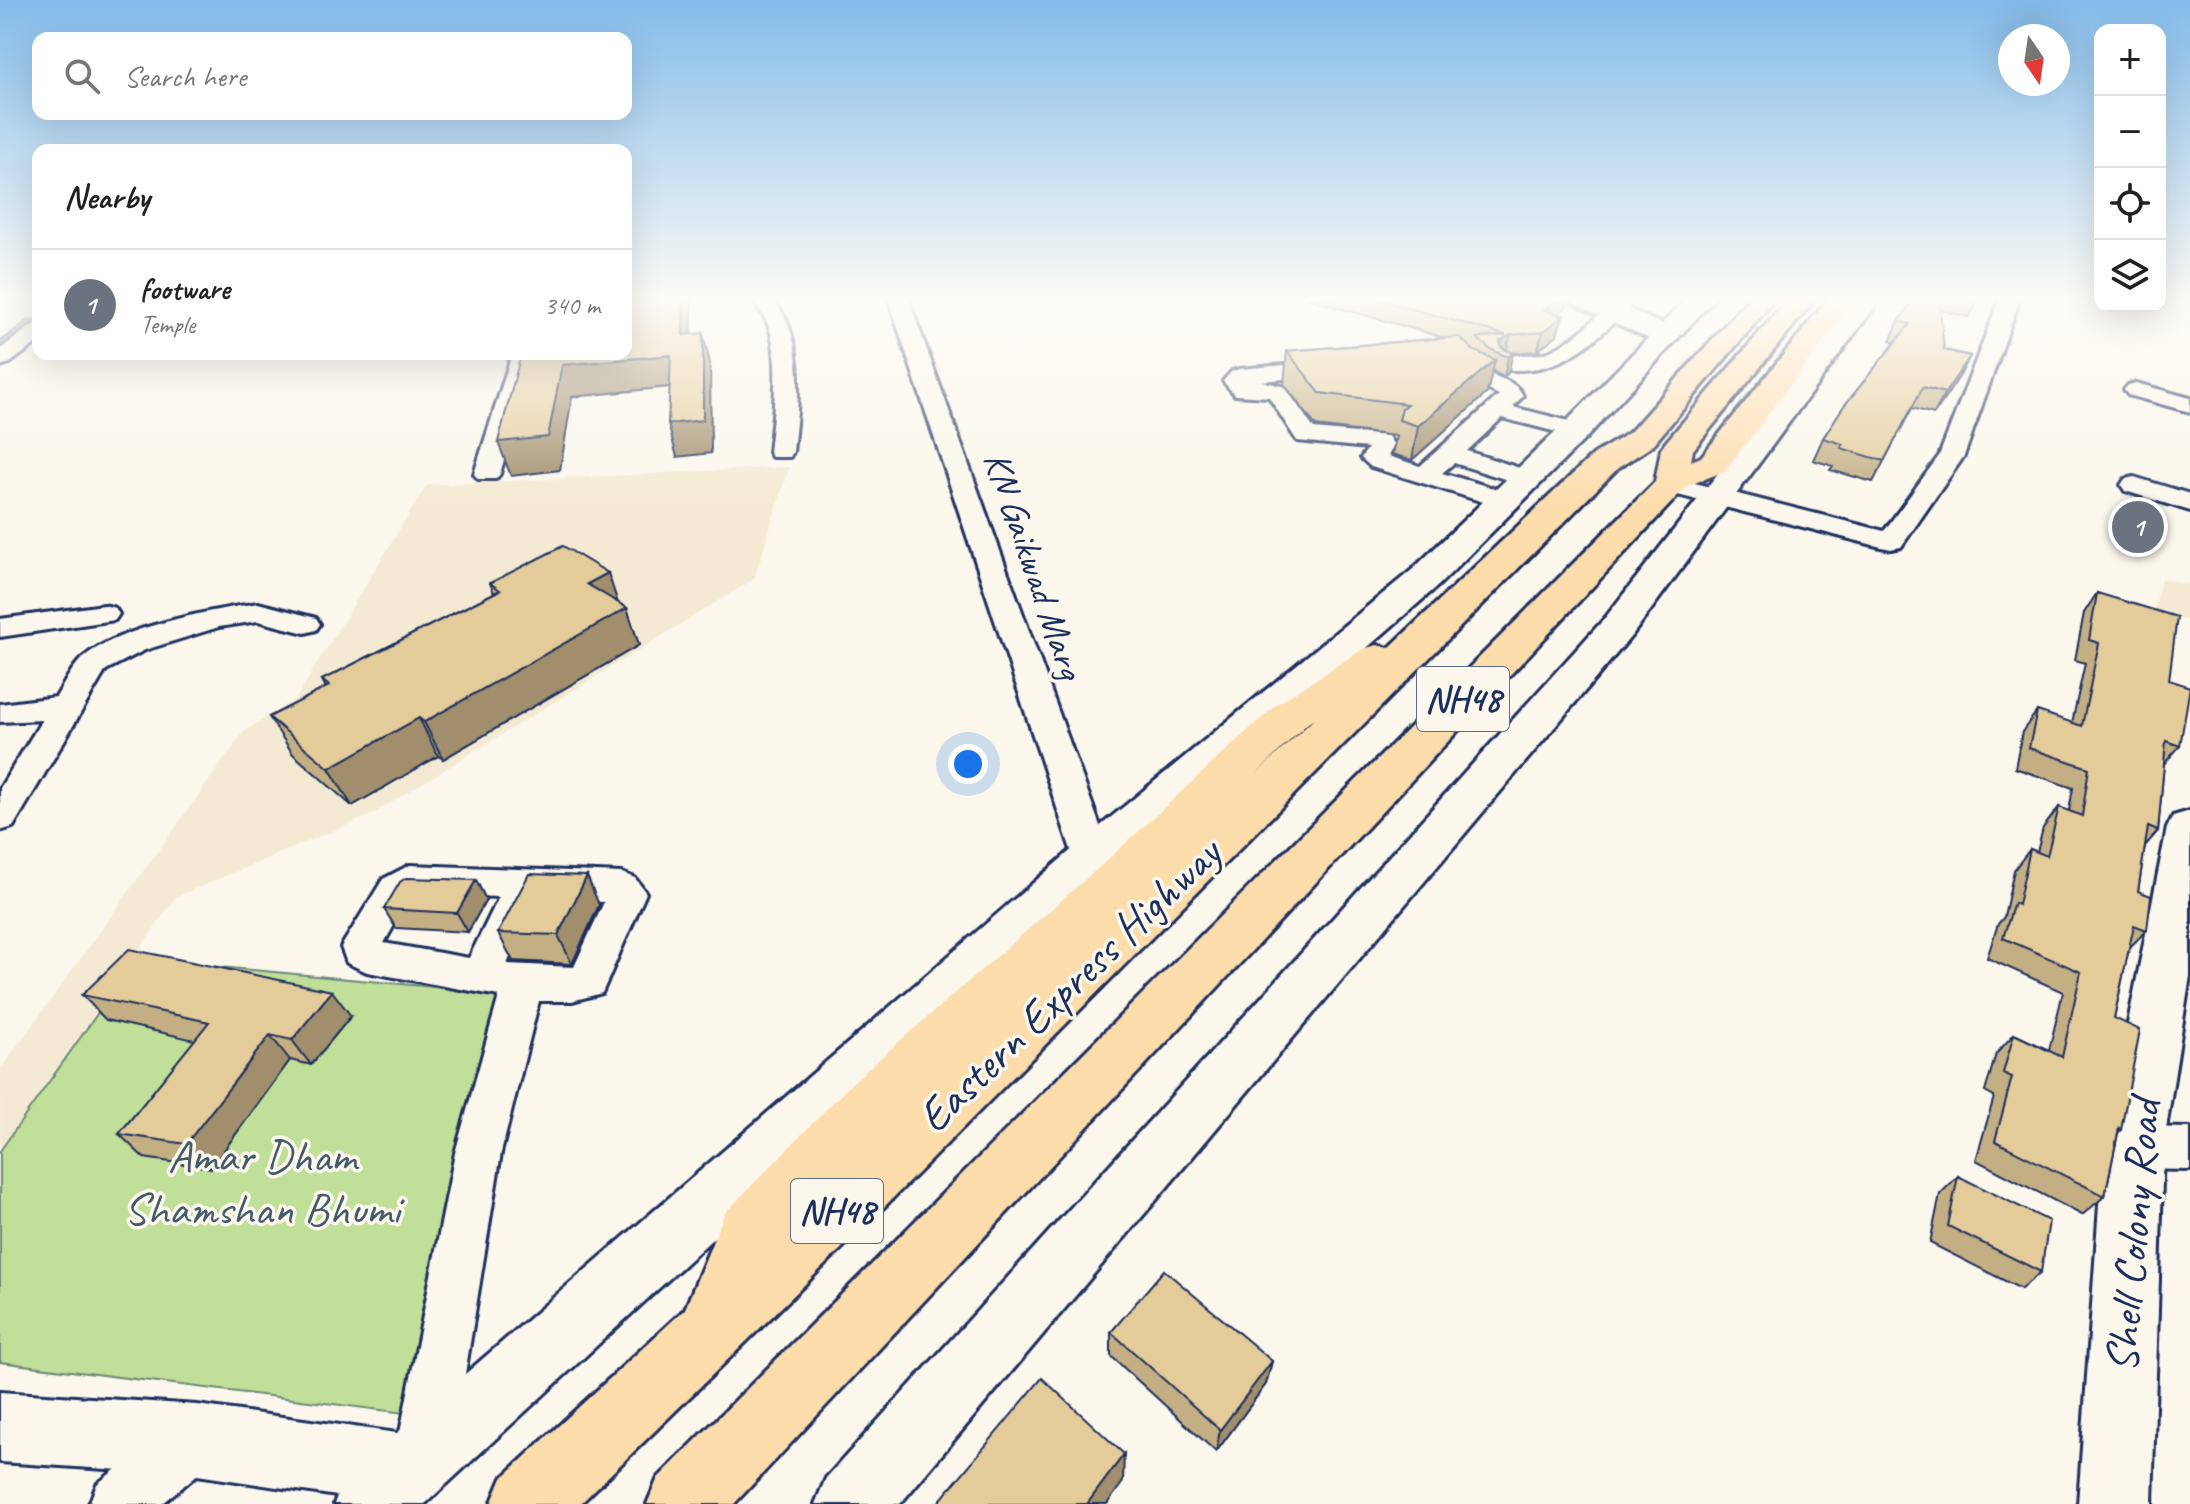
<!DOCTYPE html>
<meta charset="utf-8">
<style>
:root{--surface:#fff;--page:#f2f2f2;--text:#222;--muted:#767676;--line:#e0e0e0;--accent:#b45309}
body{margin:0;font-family:Caveat,sans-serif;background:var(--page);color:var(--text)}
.controls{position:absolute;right:24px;top:24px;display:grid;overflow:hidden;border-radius:16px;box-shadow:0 8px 32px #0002}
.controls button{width:72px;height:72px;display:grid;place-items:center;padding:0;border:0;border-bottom:2px solid var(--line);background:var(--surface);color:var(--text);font:40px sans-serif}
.compass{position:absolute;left:1998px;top:24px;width:72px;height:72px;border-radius:50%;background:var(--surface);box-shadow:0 8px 32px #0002;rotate:167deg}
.you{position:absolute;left:968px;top:764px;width:28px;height:28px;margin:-20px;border:6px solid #fff;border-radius:50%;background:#1a73e8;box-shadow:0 0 0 12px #1a73e833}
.badge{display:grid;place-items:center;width:52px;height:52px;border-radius:50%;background:var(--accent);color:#fff;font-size:26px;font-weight:700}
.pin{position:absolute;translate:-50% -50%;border:4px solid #fff;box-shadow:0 2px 8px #0006}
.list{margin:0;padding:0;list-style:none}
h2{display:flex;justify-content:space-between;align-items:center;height:104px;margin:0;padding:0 32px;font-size:34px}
h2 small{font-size:26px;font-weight:400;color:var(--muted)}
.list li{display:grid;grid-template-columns:52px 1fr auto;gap:24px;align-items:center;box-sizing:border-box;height:112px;padding:0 32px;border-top:2px solid var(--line)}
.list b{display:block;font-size:30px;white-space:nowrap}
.list p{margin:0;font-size:26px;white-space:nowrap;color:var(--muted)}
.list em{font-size:26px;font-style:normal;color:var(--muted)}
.icon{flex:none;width:44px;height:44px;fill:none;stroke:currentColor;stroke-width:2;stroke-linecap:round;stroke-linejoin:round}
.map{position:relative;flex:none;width:2190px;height:1504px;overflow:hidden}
.search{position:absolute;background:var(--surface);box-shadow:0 8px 32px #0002;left:32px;top:32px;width:600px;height:88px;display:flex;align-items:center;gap:20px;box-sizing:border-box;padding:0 28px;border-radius:16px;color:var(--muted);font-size:30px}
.panel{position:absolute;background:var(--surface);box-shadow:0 8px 32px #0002;left:32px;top:144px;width:600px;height:216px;border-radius:16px}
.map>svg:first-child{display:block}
.built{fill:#f4ead3}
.green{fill:#c0df98;stroke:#6e877b;stroke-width:2}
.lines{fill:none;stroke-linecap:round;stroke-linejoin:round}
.street-casing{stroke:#1b2f5e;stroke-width:6}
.secondary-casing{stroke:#1b2f5e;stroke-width:6}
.highway-casing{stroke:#1b2f5e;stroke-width:6}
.street{fill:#fbf7ec;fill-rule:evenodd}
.secondary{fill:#fbf7ec;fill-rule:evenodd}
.highway{fill:#fddcac;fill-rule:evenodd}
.rail{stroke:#1b2f5e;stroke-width:4}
.wall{fill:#c4af84;stroke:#1b2f5e;stroke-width:2}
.shaded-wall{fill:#a08e6c;stroke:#1b2f5e;stroke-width:2}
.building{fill:#e4cb9a;stroke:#1b2f5e;stroke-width:2}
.labels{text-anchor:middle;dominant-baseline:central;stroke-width:7;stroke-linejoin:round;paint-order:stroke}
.shield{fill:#fbf7ec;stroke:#5e6b89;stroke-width:2}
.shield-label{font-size:36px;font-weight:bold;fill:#1b2f5e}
.street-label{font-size:38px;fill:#1b2f5e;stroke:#fbf7ec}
.near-street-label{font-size:46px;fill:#1b2f5e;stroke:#fbf7ec}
.near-park-label{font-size:46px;fill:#445b6c;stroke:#fbf7ec}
</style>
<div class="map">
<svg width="2190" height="1504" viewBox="0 0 2190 1504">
<rect width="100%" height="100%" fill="#fbf7ec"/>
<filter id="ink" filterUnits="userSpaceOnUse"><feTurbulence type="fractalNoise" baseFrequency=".0125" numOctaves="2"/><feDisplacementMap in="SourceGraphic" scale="16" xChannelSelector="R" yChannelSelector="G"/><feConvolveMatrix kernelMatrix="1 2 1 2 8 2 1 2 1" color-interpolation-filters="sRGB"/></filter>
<g filter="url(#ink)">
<g class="built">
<polygon points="789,467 754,579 371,815 176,897 0,1151 0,1070 244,732 296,698 427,485"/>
<polygon points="2161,578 2190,586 2190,622 2154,611"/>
</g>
<polygon class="green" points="136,959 518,995 428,1416 0,1362 0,1151"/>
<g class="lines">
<defs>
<g id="street">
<path d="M750 298H771C808 336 798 404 793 452L790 457H772L769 452C773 415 784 345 762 313 759 308 754 303 750 298Z"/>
<polygon points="888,298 908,298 1112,859 1106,869 1093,873 1080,869 1074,859"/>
<path d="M1622 298 1632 304 1629 308C1596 339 1568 369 1520 370 1510 370 1503 371 1497 363 1506 351 1530 357 1545 353 1572 344 1594 318 1615 300Z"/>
<polygon points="2000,298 2020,298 1964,456 1901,547 1891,549 1881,547 1662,491 1658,485 1662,479 1671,477 1884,531 1939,456"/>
<path d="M1454 351C1469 355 1474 364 1486 372 1499 379 1517 381 1523 396L1513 407 1585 425 1588 430 1585 435 1576 437 1502 418 1467 451 1535 473 1539 478 1535 483H1517L1454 463 1442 473 1514 494 1518 500 1514 506H1496L1371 467 1361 458 1368 448 1297 441 1269 397 1235 395 1223 381 1232 371 1240 369 1330 361 1338 363 1341 368 1330 375 1248 382 1262 381 1285 387 1314 429 1388 436 1394 445 1388 456 1420 466 1499 395C1479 385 1457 375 1443 358L1446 353Z"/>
<polygon points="512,354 534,354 500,474 496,479 478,479 474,474"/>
<polygon points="2136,383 2190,398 2190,412 2128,395 2124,390 2128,385"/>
<polygon points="2134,477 2190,494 2190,511 2125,491 2121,485 2125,479"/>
<path d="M258 603 316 618 320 624 316 630 305 633 258 621 219 627 145 650 106 670 13 827 0 831V788L42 720 0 722V704L56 697C64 684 73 665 85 656 121 627 212 610 258 603Z"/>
<polygon points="104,605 115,608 119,614 115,620 0,637 0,619"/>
<path d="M410 865 622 873 635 878 646 893 602 993 572 1001H539L501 1153 453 1448 444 1467 425 1476 406 1467 397 1448 455 1153 499 996 367 972 347 963 341 947 383 879ZM417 894 499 897 469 958 384 943 409 899ZM536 899 604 902 574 967 507 964Z"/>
<polygon points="2133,1127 2190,1128 2190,1170 2133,1169 2117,1163 2110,1148 2117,1133"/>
<polygon points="192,1417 211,1425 219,1444 211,1463 162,1504 89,1504 97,1484 173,1425"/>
</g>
<g id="secondary">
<polygon points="1570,298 1604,298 1662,324 1687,298 1715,298 1587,437 1439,585 1110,872 425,1504 334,1504 337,1496 197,1475 0,1462 0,1392 197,1405 397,1433 1076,846 1413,569 1565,423 1648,338 1574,304"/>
<polygon points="1855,298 1881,298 1633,634 900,1504 815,1504 826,1478 1605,618"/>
<polygon points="38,321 38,342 10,363 0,366 0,344 28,323"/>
<polygon points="2190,811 2190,976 2163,1148 2152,1504 2078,1504 2103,1148 2167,828 2173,816"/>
</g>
<g id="highway">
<path d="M1749 298H1776L1652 446 1618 468 884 1207 580 1504H491L502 1478 685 1309 724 1214 853 1082 1103 864 1277 704 1363 649 1377 645 1389 648 1594 454 1630 432ZM1314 719 1255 775 1307 724Z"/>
<polygon points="1789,298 1816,298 1693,450 1691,461 1701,457 1829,298 1856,298 1725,471 1687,486 734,1504 647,1504 658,1478 1655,482 1661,449 1666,442"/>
</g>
</defs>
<use href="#street" class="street-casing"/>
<use href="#secondary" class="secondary-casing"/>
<use href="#highway" class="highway-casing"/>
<use href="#street" class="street"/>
<use href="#secondary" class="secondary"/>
<use href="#highway" class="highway"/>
<polyline class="rail" points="0,347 38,319"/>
</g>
<g class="wall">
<polygon points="1305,298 1568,298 1565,308 1558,314 1557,335 1537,351 1513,353 1508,373 1504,377 1492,371 1487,393 1412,460 1392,454 1396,436 1316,426 1284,384 1287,351 1445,338"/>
<polygon points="1915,298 1979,298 1969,317 1940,310 1944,350 1970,356 1959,377 1934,414 1912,408 1873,482 1830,470 1833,466 1813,460 1823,438 1895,343 1890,341 1899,321"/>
<polygon points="490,583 618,603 627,608 639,645 443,759 438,756 352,806 293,754 269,717 326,688 322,680 494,593"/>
<polygon points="2097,593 2169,680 2180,746 2164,764 2158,831 2145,846 2138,891 2147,930 2129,948 2114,1018 2121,1130 2118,1133 2105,1196 2082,1215 1976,1160 1994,1097 1985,1092 1996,1054 2014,1034 2049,1050 2063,992 1987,958 1998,924 2004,917 2014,870 2030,849 2037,852 2043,828 2059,807 2069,811 2073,788 2015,768 2022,732 2037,711 2072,723 2085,663 2075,660 2084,613"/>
<polygon points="476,880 486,900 468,932 396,928 384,909"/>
<polygon points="599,905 572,964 513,961 498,933"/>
<polygon points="82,995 351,1016 311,1065 290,1060 211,1168 144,1158 119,1134 195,1040 106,1020"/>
<polygon points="1958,1176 2041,1272 2021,1289 1930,1243 1940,1194"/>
<polygon points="1111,1332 1272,1361 1266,1384 1216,1452 1111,1356"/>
</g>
<g class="shaded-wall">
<polygon points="684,298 692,298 691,366 683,335"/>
<polygon points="1560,298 1568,298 1565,308 1539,330 1544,310"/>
<polygon points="1563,316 1557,335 1537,351 1543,332"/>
<polygon points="703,333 710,364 711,453 677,457 668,424"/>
<polygon points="1510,335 1506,354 1504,355 1500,341"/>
<polygon points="1513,353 1508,373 1504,377 1508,357"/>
<polygon points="671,355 679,386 572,397 560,470 511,476 498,442 562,365"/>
<polygon points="1970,356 1959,377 1934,414 1945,393"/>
<polygon points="1495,360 1487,393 1412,460 1418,426"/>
<polygon points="608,573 620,609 587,584"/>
<polygon points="627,608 639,645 443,759 424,722"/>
<polygon points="419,718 438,756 352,806 329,768"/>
<polygon points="587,876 599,905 572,964 558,935"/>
<polygon points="476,880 486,900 468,932 457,913"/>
<polygon points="332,991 351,1016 311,1065 292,1040"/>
<polygon points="270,1035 290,1060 211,1168 186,1144"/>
<polygon points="1272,1361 1266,1384 1216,1452 1220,1430"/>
<polygon points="1124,1454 1123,1482 1107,1504 1087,1504"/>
</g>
<g class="building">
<polygon points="626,298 684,298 683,335 703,333 703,420 668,424 671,355 562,365 548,437 498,442 521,354 626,354"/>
<polygon points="1373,298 1560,298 1544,310 1563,316 1543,332 1510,335 1500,341 1502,348 1513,353 1508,357 1490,349 1477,338 1506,335"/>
<polygon points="1915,298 1939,298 1944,350 1970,356 1945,393 1923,387 1884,461 1841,448 1843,444 1823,438 1843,407 1910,324 1899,321"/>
<polygon points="1459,337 1473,350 1495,360 1418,426 1399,420 1402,408 1407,404 1320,393 1287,351"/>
<polygon points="563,546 608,573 587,584 627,608 424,722 419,718 329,768 269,717 329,686 322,680 500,590 490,583"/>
<polygon points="2097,593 2177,617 2169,680 2190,687 2180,746 2166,741 2158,831 2148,827 2138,891 2151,896 2147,930 2134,925 2114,1018 2140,1030 2121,1130 2119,1128 2105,1196 1995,1141 2012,1077 2003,1073 2014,1034 2062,1057 2081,972 2003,938 2014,903 2018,905 2030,849 2047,856 2059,807 2082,816 2089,768 2029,748 2037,711 2082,726 2099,643 2089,640"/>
<polygon points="529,874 587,876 558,935 498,933"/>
<polygon points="406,878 476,880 457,913 384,909 400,882"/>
<polygon points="129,949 332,991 292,1040 270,1035 186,1144 119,1134 209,1022 82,995"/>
<polygon points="1958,1176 2049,1221 2041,1272 1948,1226"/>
<polygon points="1164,1270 1272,1361 1220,1430 1111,1332"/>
<polygon points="1042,1378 1124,1454 1087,1504 937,1504"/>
</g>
</g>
<linearGradient id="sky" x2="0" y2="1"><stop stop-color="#83bbea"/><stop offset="0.59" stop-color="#fdfbf6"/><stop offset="1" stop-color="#fdfbf6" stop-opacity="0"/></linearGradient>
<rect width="2190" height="508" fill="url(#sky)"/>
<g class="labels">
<g class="shield">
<rect x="1417" y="667" width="92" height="64" rx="6"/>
<rect x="791" y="1179" width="92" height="64" rx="6"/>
</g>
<g class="shield-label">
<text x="1463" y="699">NH48</text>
<text x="837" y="1211">NH48</text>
</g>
<g class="street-label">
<text transform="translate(1034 565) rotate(71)">KN Gaikwad Marg</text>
</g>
<g class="near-street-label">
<text transform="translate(1069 985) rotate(-44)">Eastern Express Highway</text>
<text transform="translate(2133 1236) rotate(-85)">Shell Colony Road</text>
</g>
<g class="near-park-label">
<text x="262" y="1156">Amar Dham<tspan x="262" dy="53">Shamshan Bhumi</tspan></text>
</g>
</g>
</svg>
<div class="controls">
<button>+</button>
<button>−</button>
<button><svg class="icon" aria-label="locate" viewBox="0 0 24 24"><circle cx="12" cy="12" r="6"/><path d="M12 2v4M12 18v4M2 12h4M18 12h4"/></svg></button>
<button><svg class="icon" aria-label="layers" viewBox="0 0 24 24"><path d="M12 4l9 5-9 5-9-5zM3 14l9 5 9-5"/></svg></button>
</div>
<svg class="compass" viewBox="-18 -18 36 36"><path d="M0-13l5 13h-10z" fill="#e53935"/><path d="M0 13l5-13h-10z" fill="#767676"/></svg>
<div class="you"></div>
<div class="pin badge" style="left:2138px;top:527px;background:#6b7280">1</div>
<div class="search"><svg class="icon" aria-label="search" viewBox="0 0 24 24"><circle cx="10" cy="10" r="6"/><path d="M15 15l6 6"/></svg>Search here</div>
<section class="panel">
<h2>Nearby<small></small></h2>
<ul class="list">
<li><span class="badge" style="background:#6b7280">1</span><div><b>footware</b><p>Temple</p></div><em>340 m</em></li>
</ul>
</section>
</div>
